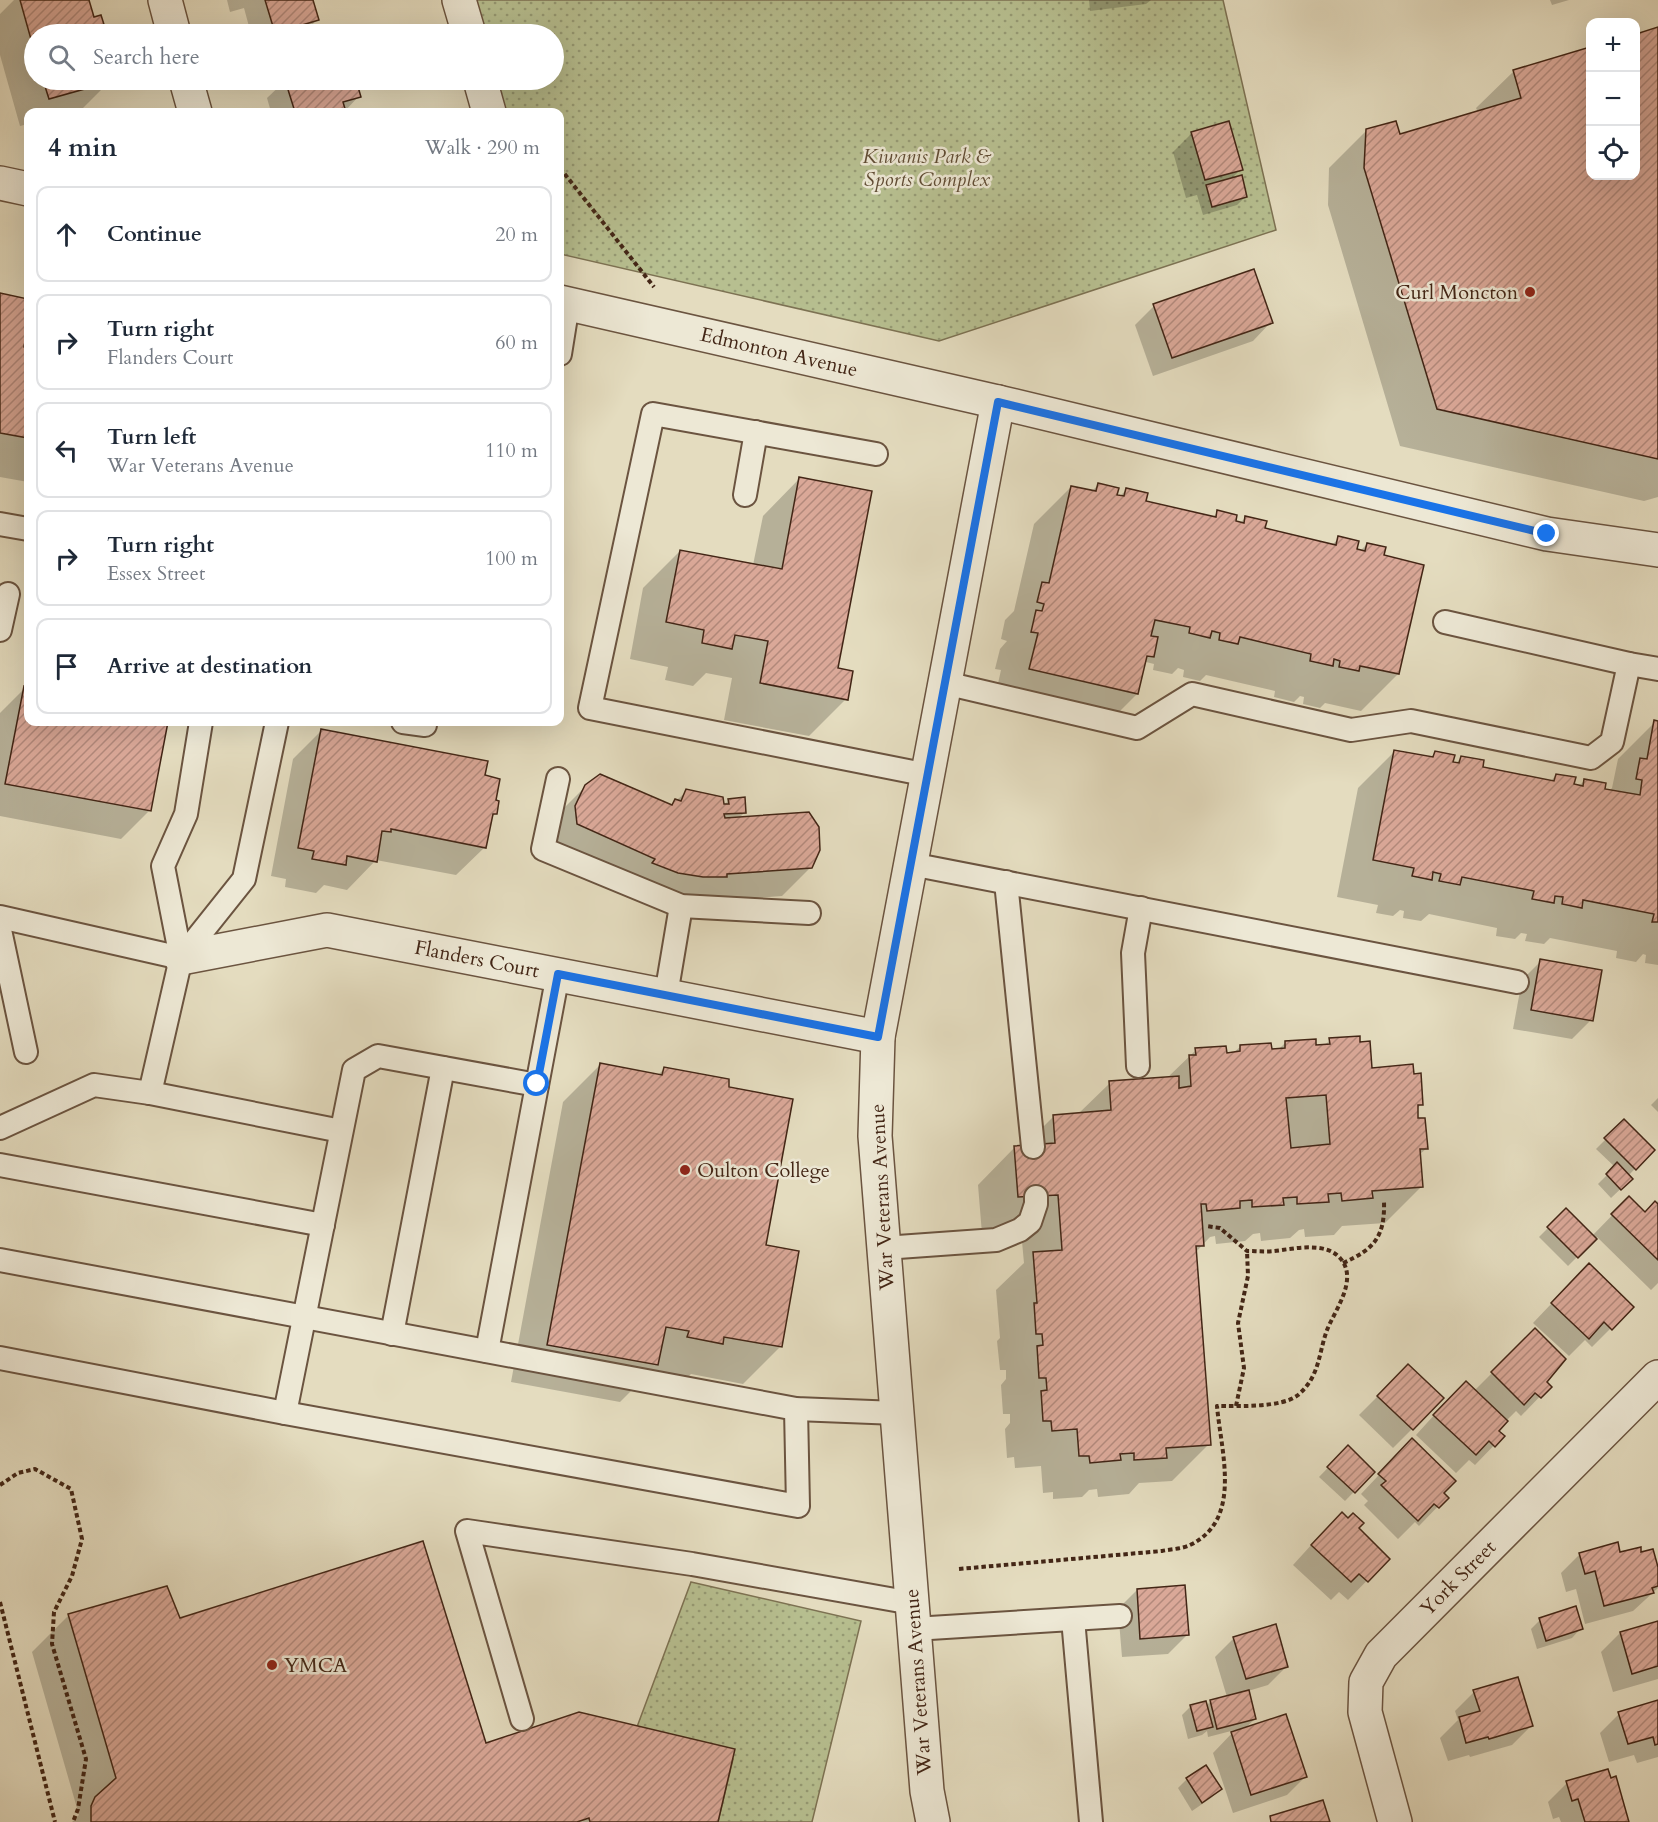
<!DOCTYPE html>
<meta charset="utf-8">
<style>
:root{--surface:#fff;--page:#f6f6f7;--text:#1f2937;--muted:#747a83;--line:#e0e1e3}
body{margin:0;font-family:Cardo,serif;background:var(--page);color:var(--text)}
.controls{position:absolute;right:18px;top:18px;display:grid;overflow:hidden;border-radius:12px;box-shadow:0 6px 24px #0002}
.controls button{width:54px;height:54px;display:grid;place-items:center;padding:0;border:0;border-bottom:2px solid var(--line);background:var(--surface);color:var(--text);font:30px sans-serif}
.stop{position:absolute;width:18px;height:18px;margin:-14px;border:4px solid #1a73e8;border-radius:50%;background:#fff}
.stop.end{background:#1a73e8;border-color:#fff;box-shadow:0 2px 6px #0008}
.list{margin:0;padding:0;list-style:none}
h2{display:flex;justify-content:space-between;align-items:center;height:78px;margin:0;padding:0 24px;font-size:26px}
h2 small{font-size:20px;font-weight:400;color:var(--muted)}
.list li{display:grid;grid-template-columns:39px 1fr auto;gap:18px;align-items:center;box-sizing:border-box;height:96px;margin:0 12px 12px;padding:0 12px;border:2px solid var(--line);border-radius:12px}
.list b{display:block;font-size:22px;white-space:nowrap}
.list p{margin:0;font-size:20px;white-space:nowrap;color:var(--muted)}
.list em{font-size:20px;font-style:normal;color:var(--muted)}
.icon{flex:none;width:33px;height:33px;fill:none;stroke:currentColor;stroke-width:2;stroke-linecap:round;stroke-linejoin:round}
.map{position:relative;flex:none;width:1658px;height:1822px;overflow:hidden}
.search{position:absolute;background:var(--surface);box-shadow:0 6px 24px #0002;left:24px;top:24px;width:540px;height:66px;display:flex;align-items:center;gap:15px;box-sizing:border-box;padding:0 21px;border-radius:33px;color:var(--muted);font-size:22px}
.panel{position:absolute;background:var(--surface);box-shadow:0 6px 24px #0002;left:24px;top:108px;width:540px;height:618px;border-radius:12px}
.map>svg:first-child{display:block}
.park{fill:url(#park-dots);stroke:#7d7253;stroke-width:1.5}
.shadow{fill:#0003}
.building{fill:url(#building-hatch);stroke:#432616;stroke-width:1.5;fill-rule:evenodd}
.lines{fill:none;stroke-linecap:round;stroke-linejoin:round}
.service-casing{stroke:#6b5440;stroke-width:26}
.minor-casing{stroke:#6b5440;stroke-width:36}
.path{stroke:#432616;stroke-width:4;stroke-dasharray:4.5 3;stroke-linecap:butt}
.service{stroke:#ede8d5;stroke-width:22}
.minor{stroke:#ede8d5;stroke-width:33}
.route{stroke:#1a73e8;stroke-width:8}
.poi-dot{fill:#8f2418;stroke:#ede8d5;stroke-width:2}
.labels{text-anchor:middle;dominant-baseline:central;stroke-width:5;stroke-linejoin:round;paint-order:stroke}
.park-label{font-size:20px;font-style:italic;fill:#604c34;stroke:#ede8d5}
.poi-label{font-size:20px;fill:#432616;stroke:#ede8d5;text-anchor:start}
.street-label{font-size:20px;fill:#432616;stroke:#ede8d5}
</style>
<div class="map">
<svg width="1658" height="1822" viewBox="0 0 1658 1822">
<defs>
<pattern id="park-dots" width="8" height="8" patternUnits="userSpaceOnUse" patternTransform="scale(1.5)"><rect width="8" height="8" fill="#b7bf90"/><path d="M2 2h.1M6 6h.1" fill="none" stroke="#969b75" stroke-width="1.8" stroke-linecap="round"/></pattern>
<pattern id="building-hatch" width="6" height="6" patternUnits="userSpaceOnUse" patternTransform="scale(1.5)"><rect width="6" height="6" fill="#daa898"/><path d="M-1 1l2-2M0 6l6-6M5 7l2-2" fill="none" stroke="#b2897b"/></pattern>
</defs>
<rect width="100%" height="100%" fill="#e4dcbf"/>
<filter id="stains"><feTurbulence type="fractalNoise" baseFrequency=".00333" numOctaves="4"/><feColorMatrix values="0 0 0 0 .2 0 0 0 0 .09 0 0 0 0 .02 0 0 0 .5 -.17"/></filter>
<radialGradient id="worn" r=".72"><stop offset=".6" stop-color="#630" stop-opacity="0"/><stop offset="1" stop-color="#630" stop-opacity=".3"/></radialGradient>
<g class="park">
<polygon points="471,0 1223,0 1276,230 939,341 560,254 560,112 500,112 492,80 554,80 554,34 480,34"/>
<polygon points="691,1582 861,1621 812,1822 718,1822 733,1759 634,1735"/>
</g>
<g class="shadow">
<polygon points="14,0 88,0 93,18 100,17 105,34 34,34 34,80 111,80 83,108 68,112 28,112 28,124 20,126 0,55 0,14"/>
<polygon points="227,0 311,0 317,20 302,34 251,34 244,8 230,12"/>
<polygon points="1089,0 1151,0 1146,4 1090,11"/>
<polygon points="1550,0 1569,0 1552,5"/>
<polygon points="1658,29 1658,497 1644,501 1400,446 1328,205 1329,168 1366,131 1399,136 1478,112 1476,108 1514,71 1590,49 1590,176 1636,176 1636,35"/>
<polygon points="286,80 354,80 359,96 344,112 271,112 267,98"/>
<polygon points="1192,133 1241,169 1231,179 1246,196 1237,205 1203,215 1197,195 1186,198 1173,152"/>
<polygon points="1253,271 1271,322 1253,341 1153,376 1135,325 1154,306"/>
<polygon points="0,295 28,301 28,317 22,348 28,350 28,482 0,477"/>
<polygon points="800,478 836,669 846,699 809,736 724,720 732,678 706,673 693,686 665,680 668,667 630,659 643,588 680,551 753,565 763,516"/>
<polygon points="1098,485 1115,496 1119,497 1126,490 1144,502 1212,518 1218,512 1240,523 1246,517 1263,529 1332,545 1339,538 1355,550 1360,551 1367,544 1382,556 1398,674 1361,711 1325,703 1320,708 1303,704 1304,697 1300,696 1294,702 1274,697 1275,691 1206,675 1200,681 1183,677 1184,670 1178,668 1172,674 1153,670 1154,664 1146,662 1143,665 1137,694 1100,731 993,706 1001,670 995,669 1000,649 1007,641 1001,639 1005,620 1014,611 1034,524 1071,487 1091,492"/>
<polygon points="25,688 28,689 28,722 166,722 150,810 121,839 0,816 0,713"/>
<polygon points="1655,722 1658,722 1658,965 1645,963 1646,955 1643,954 1636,962 1616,958 1617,951 1550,938 1544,944 1525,941 1527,934 1521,933 1515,939 1496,936 1497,928 1429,914 1421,921 1403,918 1404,911 1400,910 1393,916 1376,913 1378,905 1337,897 1358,788 1395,751 1430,758 1435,753 1455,764 1461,758 1481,768 1550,782 1556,775 1572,785 1578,787 1584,781 1609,791 1612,788 1618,759"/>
<polygon points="321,731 483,777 494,802 495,814 490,819 485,847 456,875 376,860 347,890 324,885 316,893 285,887 286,879 271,876 293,759"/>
<polygon points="586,786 670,806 687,791 723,806 729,800 745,812 738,819 811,867 782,896 700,902 549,852 557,815"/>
<polygon points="1541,961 1591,1020 1572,1039 1513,1029 1522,980"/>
<polygon points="1330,1040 1359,1043 1370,1069 1422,1104 1416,1109 1417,1120 1427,1148 1419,1155 1422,1186 1385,1223 1342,1226 1334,1235 1305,1237 1304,1229 1299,1230 1290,1238 1261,1241 1260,1233 1253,1234 1245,1241 1216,1244 1215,1236 1210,1237 1195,1253 1209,1444 1172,1481 1139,1483 1129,1494 1098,1497 1097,1489 1089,1490 1082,1497 1053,1499 1053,1492 1043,1493 1041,1466 1015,1468 1014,1457 1007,1458 1005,1429 1010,1423 1010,1414 1003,1414 1001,1385 1006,1379 1006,1370 1000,1370 997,1341 1000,1338 996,1290 1024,1263 1021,1231 982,1234 978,1185 1015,1147 1023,1147 1054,1116 1078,1114 1110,1083 1167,1078 1196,1050 1225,1054 1233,1053 1240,1047 1278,1050 1285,1043 1324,1046"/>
<polygon points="600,1065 657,1076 664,1069 728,1088 764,1246 780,1347 743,1384 691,1374 684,1381 651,1374 652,1370 620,1402 511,1382 563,1102"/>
<polygon points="1658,1098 1658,1112 1651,1105"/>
<polygon points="1624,1121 1653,1150 1628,1176 1631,1179 1611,1198 1598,1184 1615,1167 1596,1149"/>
<polygon points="1629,1198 1645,1214 1658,1201 1658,1283 1651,1290 1597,1237 1568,1266 1539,1237 1566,1210 1592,1236"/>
<polygon points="1570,1284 1632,1307 1592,1347 1585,1340 1569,1356 1533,1323"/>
<polygon points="1535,1330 1545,1383 1549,1387 1521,1416 1516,1411 1506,1421 1497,1431 1503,1436 1475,1465 1469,1460 1456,1473 1416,1435 1447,1401 1474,1391"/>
<polygon points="1389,1385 1412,1429 1393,1448 1359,1415"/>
<polygon points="1348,1447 1373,1472 1345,1501 1319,1477"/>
<polygon points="1394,1459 1446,1498 1419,1526 1415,1522 1398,1539 1364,1505 1368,1501 1361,1494"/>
<polygon points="1357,1528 1388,1559 1348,1600 1339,1592 1331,1600 1293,1565 1323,1532"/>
<polygon points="1580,1554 1640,1554 1658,1573 1658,1588 1633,1611 1585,1624 1576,1589 1566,1592 1561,1573"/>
<polygon points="1137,1590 1187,1635 1168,1654 1122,1657 1118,1609"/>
<polygon points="69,1615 179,1620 485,1745 717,1822 72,1822 79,1815 32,1652"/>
<polygon points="1540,1620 1581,1628 1572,1638 1537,1649 1531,1629"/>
<polygon points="1658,1622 1658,1679 1613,1692 1601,1652 1620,1633"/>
<polygon points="1234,1638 1287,1666 1268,1685 1248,1691 1255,1719 1243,1730 1306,1776 1287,1795 1233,1813 1213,1753 1235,1730 1208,1737 1207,1731 1202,1735 1188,1739 1182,1715 1191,1706 1206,1706 1211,1701 1227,1697 1215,1657"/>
<polygon points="1474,1692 1531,1726 1512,1745 1470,1757 1469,1755 1448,1761 1440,1738 1458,1720 1455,1711"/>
<polygon points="1658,1702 1658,1757 1637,1763 1634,1755 1609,1762 1600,1733 1619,1714"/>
<polygon points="1187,1779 1220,1789 1211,1798 1192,1811 1178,1788"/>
<polygon points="1567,1783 1628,1822 1561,1822 1559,1817 1553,1819 1548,1802"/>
</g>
<g class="building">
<polygon points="20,0 89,0 94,17 101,15 107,34 34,34 34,50"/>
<polygon points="265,0 313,0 319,20 275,33"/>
<polygon points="1658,27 1658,459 1437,409 1364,168 1366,129 1396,121 1400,134 1521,98 1513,70 1590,47 1590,176 1636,176 1636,34"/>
<polygon points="43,80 112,80 113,81 49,99"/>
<polygon points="285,80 356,80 361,97 343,102 346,112 295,112"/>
<polygon points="1229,121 1243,170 1205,180 1191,132"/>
<polygon points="1242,175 1247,197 1212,207 1206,185"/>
<polygon points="1254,269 1273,323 1172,358 1153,304"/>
<polygon points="0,293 28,299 28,324 24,347 28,348 28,438 0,433"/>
<polygon points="799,477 872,491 838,668 853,671 848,700 760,683 768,641 735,635 732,649 702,643 704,630 666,622 680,550 782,569"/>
<polygon points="1098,483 1119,488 1117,495 1124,496 1126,488 1148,493 1146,501 1216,517 1217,510 1237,515 1236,521 1244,523 1245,516 1267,521 1265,528 1336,545 1338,536 1359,541 1357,549 1365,551 1367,543 1386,547 1384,555 1424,565 1399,674 1360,666 1359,671 1339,667 1340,661 1334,659 1333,666 1310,661 1311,654 1240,637 1238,644 1219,640 1220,633 1212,631 1210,638 1189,633 1190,627 1155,620 1151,636 1158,637 1154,657 1147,656 1138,694 1029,669 1038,633 1031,632 1036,610 1042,611 1044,604 1037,602 1042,582 1049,583 1071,486 1096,491"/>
<polygon points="24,686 28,687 28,722 168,722 151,811 5,784"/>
<polygon points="1654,720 1658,721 1658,922 1652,922 1654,914 1583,900 1582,908 1562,904 1563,897 1555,896 1554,903 1532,899 1534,891 1462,877 1460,885 1439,881 1441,874 1433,872 1432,880 1412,876 1414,868 1373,860 1394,750 1433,757 1435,751 1455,755 1453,762 1459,763 1461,756 1484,760 1483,767 1554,781 1556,774 1576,777 1574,784 1583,786 1584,779 1606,783 1605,789 1640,795 1642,780 1636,779 1640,758 1647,759"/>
<polygon points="321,729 488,761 485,775 500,779 496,800 499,801 497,814 493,814 486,848 391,829 391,832 382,831 377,862 347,856 346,865 312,859 314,851 298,848"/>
<polygon points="600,774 672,805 675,799 681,801 686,789 723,797 724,804 729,804 728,799 745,797 746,813 724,814 725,818 809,812 819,827 820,850 812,868 727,874 727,877 703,877 678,873 652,863 655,859 577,824 575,806 585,785"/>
<polygon points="1540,959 1602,970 1593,1021 1531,1010"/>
<path d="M1360 1036V1042L1370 1041 1372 1068 1413 1064 1414 1074 1421 1073 1423 1105H1418V1118H1425L1428 1149H1420L1423 1187 1372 1191 1373 1198 1342 1201 1341 1193 1328 1194 1329 1202 1297 1204V1197L1283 1198 1284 1205 1252 1207V1200L1240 1201V1208L1207 1211 1206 1204H1201L1204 1246H1196L1211 1445 1166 1448 1167 1458 1134 1460V1453L1120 1454 1121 1460 1090 1463 1089 1456H1079L1077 1429 1052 1431 1051 1421H1043L1041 1391 1047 1390 1046 1378H1039L1037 1346 1043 1345 1042 1334H1036L1034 1303H1037L1033 1252 1062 1250 1058 1195 1018 1197 1014 1146 1055 1143 1053 1115 1111 1110 1109 1081 1179 1076V1088L1191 1086 1189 1055H1196L1195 1048 1226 1046 1227 1053 1240 1051V1045L1271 1043 1272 1049 1285 1048V1041L1316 1039V1045L1330 1044 1329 1038ZM1326 1095 1330 1144 1291 1148 1286 1098Z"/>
<polygon points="600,1063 662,1075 664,1067 729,1079 729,1087 793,1099 766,1245 799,1251 782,1347 724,1337 723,1344 687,1337 689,1331 666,1327 658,1365 547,1345"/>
<polygon points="1624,1119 1655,1150 1636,1170 1604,1138"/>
<polygon points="1617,1162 1633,1179 1621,1190 1606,1174"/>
<polygon points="1629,1196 1645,1212 1655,1201 1658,1204 1658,1260 1611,1214"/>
<polygon points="1566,1208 1597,1239 1578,1258 1547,1227"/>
<polygon points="1589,1263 1634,1307 1612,1330 1604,1322 1589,1339 1551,1303"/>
<polygon points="1535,1328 1566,1359 1547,1382 1552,1387 1541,1398 1535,1393 1524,1405 1491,1372"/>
<polygon points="1408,1364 1444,1398 1413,1430 1377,1396"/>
<polygon points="1466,1381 1508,1421 1499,1431 1505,1436 1495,1447 1489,1441 1476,1455 1433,1415"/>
<polygon points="1412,1438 1456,1481 1444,1493 1449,1498 1439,1508 1434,1504 1418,1521 1381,1485 1386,1481 1378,1474"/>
<polygon points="1348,1445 1375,1472 1355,1493 1327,1467"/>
<polygon points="1342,1512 1348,1518 1353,1513 1364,1523 1359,1528 1390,1559 1368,1582 1359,1574 1351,1582 1311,1545"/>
<polygon points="423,1541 486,1743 579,1712 735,1749 718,1822 590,1822 589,1818 577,1822 91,1822 91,1806 95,1797 116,1778 68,1614 167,1586 180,1618"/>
<polygon points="1618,1542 1620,1552 1641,1547 1641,1552 1653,1549 1658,1567 1658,1586 1652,1588 1654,1593 1604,1606 1595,1571 1585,1574 1579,1553"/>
<polygon points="1185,1585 1189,1635 1140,1639 1137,1589"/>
<polygon points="1576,1606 1583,1629 1546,1641 1539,1618"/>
<polygon points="1658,1621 1658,1666 1632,1674 1620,1632"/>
<polygon points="1276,1624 1288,1667 1246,1679 1233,1637"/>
<polygon points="1518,1677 1533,1726 1489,1739 1488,1737 1466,1743 1459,1717 1480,1711 1473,1690"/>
<polygon points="1249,1690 1256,1719 1217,1729 1210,1700"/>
<polygon points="1658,1700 1658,1744 1655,1745 1653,1737 1628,1744 1618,1712"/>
<polygon points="1206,1701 1213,1727 1197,1731 1190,1705"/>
<polygon points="1286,1714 1307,1777 1251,1795 1231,1732"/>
<polygon points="1206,1765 1222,1789 1202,1803 1186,1778"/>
<polygon points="1608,1769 1611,1778 1616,1776 1629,1822 1585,1822 1578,1799 1572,1801 1566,1781"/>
<polygon points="1323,1800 1330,1822 1271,1822 1270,1816"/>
</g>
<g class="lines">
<defs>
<g id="service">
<polyline points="560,354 568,304"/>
<polyline points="876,454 653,414 590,708 928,775"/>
<polyline points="745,495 756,432"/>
<polyline points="0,524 28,529"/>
<polyline points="1445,622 1629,664 1658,669"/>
<polyline points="0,630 8,594"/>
<polyline points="945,683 1137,728 1192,694 1351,730 1411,721 1591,758 1612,742 1629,664"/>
<polyline points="403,722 425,725"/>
<polyline points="558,779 543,849 681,906 809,913"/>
<polyline points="911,864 1517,982"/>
<polyline points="1006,882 1033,1147"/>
<polyline points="0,917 181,958"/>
<polyline points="0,930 26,1052"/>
<polyline points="181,958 244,879 277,722"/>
<polyline points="666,995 681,906"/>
<polyline points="1138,1066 1133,953 1141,908"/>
<polyline points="150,1093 181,958 163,866 186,814 201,722"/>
<polyline points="0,1128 94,1085 150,1093 341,1131"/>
<polyline points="0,1165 323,1225"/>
<polyline points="884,1248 996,1240 1020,1230 1030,1222 1036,1204 1036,1197"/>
<polyline points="0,1260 796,1409 897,1413"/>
<polyline points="392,1334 443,1068"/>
<polyline points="487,1351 558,974"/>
<polyline points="0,1358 285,1413 798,1506 796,1409"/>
<polyline points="285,1413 354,1070 378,1056 537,1085"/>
<polyline points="1073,1619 1091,1822"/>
<polyline points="914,1629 1120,1616"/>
<polyline points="522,1719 467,1531 692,1564 912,1603"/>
</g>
<g id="minor">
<polyline points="165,0 174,34"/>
<polyline points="459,0 469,34"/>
<polyline points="186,80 195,112"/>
<polyline points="480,80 489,112"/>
<polyline points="0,183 28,189"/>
<polyline points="560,302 998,402 1547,534 1658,550"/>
<polyline points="181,958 327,930 878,1037"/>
<polyline points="933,1822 927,1791 875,1136 878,1037 998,402"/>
<polyline points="1395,1822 1365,1712 1366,1682 1381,1655 1658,1377"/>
</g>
</defs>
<use href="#service" class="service-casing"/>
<use href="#minor" class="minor-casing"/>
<g class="path">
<polyline points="560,168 654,287"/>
<path d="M1343 1263C1375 1249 1385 1236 1384 1201"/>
<polyline points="1236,1406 1244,1368 1238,1323 1248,1276 1247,1251"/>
<polyline points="0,1485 18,1473 35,1469 71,1489 82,1539 72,1576 54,1612 52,1644 86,1759 78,1809 73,1822"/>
<path d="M959 1569 1162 1551C1171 1549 1182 1549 1190 1545 1243 1520 1221 1452 1217 1406 1237 1406 1282 1408 1298 1395 1320 1376 1318 1355 1327 1330 1335 1310 1359 1279 1340 1258 1325 1241 1293 1249 1274 1251 1265 1252 1256 1251 1247 1251L1220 1228 1206 1226"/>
<polyline points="0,1602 55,1822"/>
</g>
<use href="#service" class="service"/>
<use href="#minor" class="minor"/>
</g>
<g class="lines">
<polyline class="route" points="537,1084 558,974 878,1037 998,402 1547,534"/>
</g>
<g class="poi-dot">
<circle cx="1530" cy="292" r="6"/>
<circle cx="685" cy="1170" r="6"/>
<circle cx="272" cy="1665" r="6"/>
</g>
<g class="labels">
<g class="park-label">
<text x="927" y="156">Kiwanis Park &amp;<tspan x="927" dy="23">Sports Complex</tspan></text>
</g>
<g class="poi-label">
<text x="1518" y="292" text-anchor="end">Curl Moncton</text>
<text x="697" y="1170">Oulton College</text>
<text x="284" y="1665">YMCA</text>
</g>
<g class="street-label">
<text transform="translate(779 352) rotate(13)">Edmonton Avenue</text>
<text transform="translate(477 959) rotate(11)">Flanders Court</text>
<text transform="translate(882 1197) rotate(-93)">War Veterans Avenue</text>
<text transform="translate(1458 1578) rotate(-45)">York Street</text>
<text transform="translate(918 1682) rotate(-94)">War Veterans Avenue</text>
</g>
</g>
<rect width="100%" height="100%" filter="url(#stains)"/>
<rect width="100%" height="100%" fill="url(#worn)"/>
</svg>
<div class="controls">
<button>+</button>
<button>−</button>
<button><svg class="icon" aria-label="locate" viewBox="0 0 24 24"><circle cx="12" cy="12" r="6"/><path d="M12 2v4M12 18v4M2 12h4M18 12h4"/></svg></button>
</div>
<div class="stop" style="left:537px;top:1084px"></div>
<div class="stop end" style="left:1547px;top:534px"></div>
<div class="search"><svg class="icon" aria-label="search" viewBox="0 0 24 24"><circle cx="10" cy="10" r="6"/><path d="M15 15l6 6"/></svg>Search here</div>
<section class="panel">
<h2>4 min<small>Walk · 290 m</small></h2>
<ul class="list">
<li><svg class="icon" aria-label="ahead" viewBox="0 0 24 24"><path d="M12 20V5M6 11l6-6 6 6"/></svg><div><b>Continue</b></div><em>20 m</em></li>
<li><svg class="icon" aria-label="right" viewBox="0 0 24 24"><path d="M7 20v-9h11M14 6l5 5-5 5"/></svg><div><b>Turn right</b><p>Flanders Court</p></div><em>60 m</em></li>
<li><svg class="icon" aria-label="left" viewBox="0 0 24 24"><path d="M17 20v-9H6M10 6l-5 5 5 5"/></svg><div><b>Turn left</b><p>War Veterans Avenue</p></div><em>110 m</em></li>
<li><svg class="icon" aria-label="right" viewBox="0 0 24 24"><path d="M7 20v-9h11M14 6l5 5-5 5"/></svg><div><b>Turn right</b><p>Essex Street</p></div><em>100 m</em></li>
<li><svg class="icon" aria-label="arrive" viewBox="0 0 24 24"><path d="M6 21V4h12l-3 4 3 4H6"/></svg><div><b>Arrive at destination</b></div></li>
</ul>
</section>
</div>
